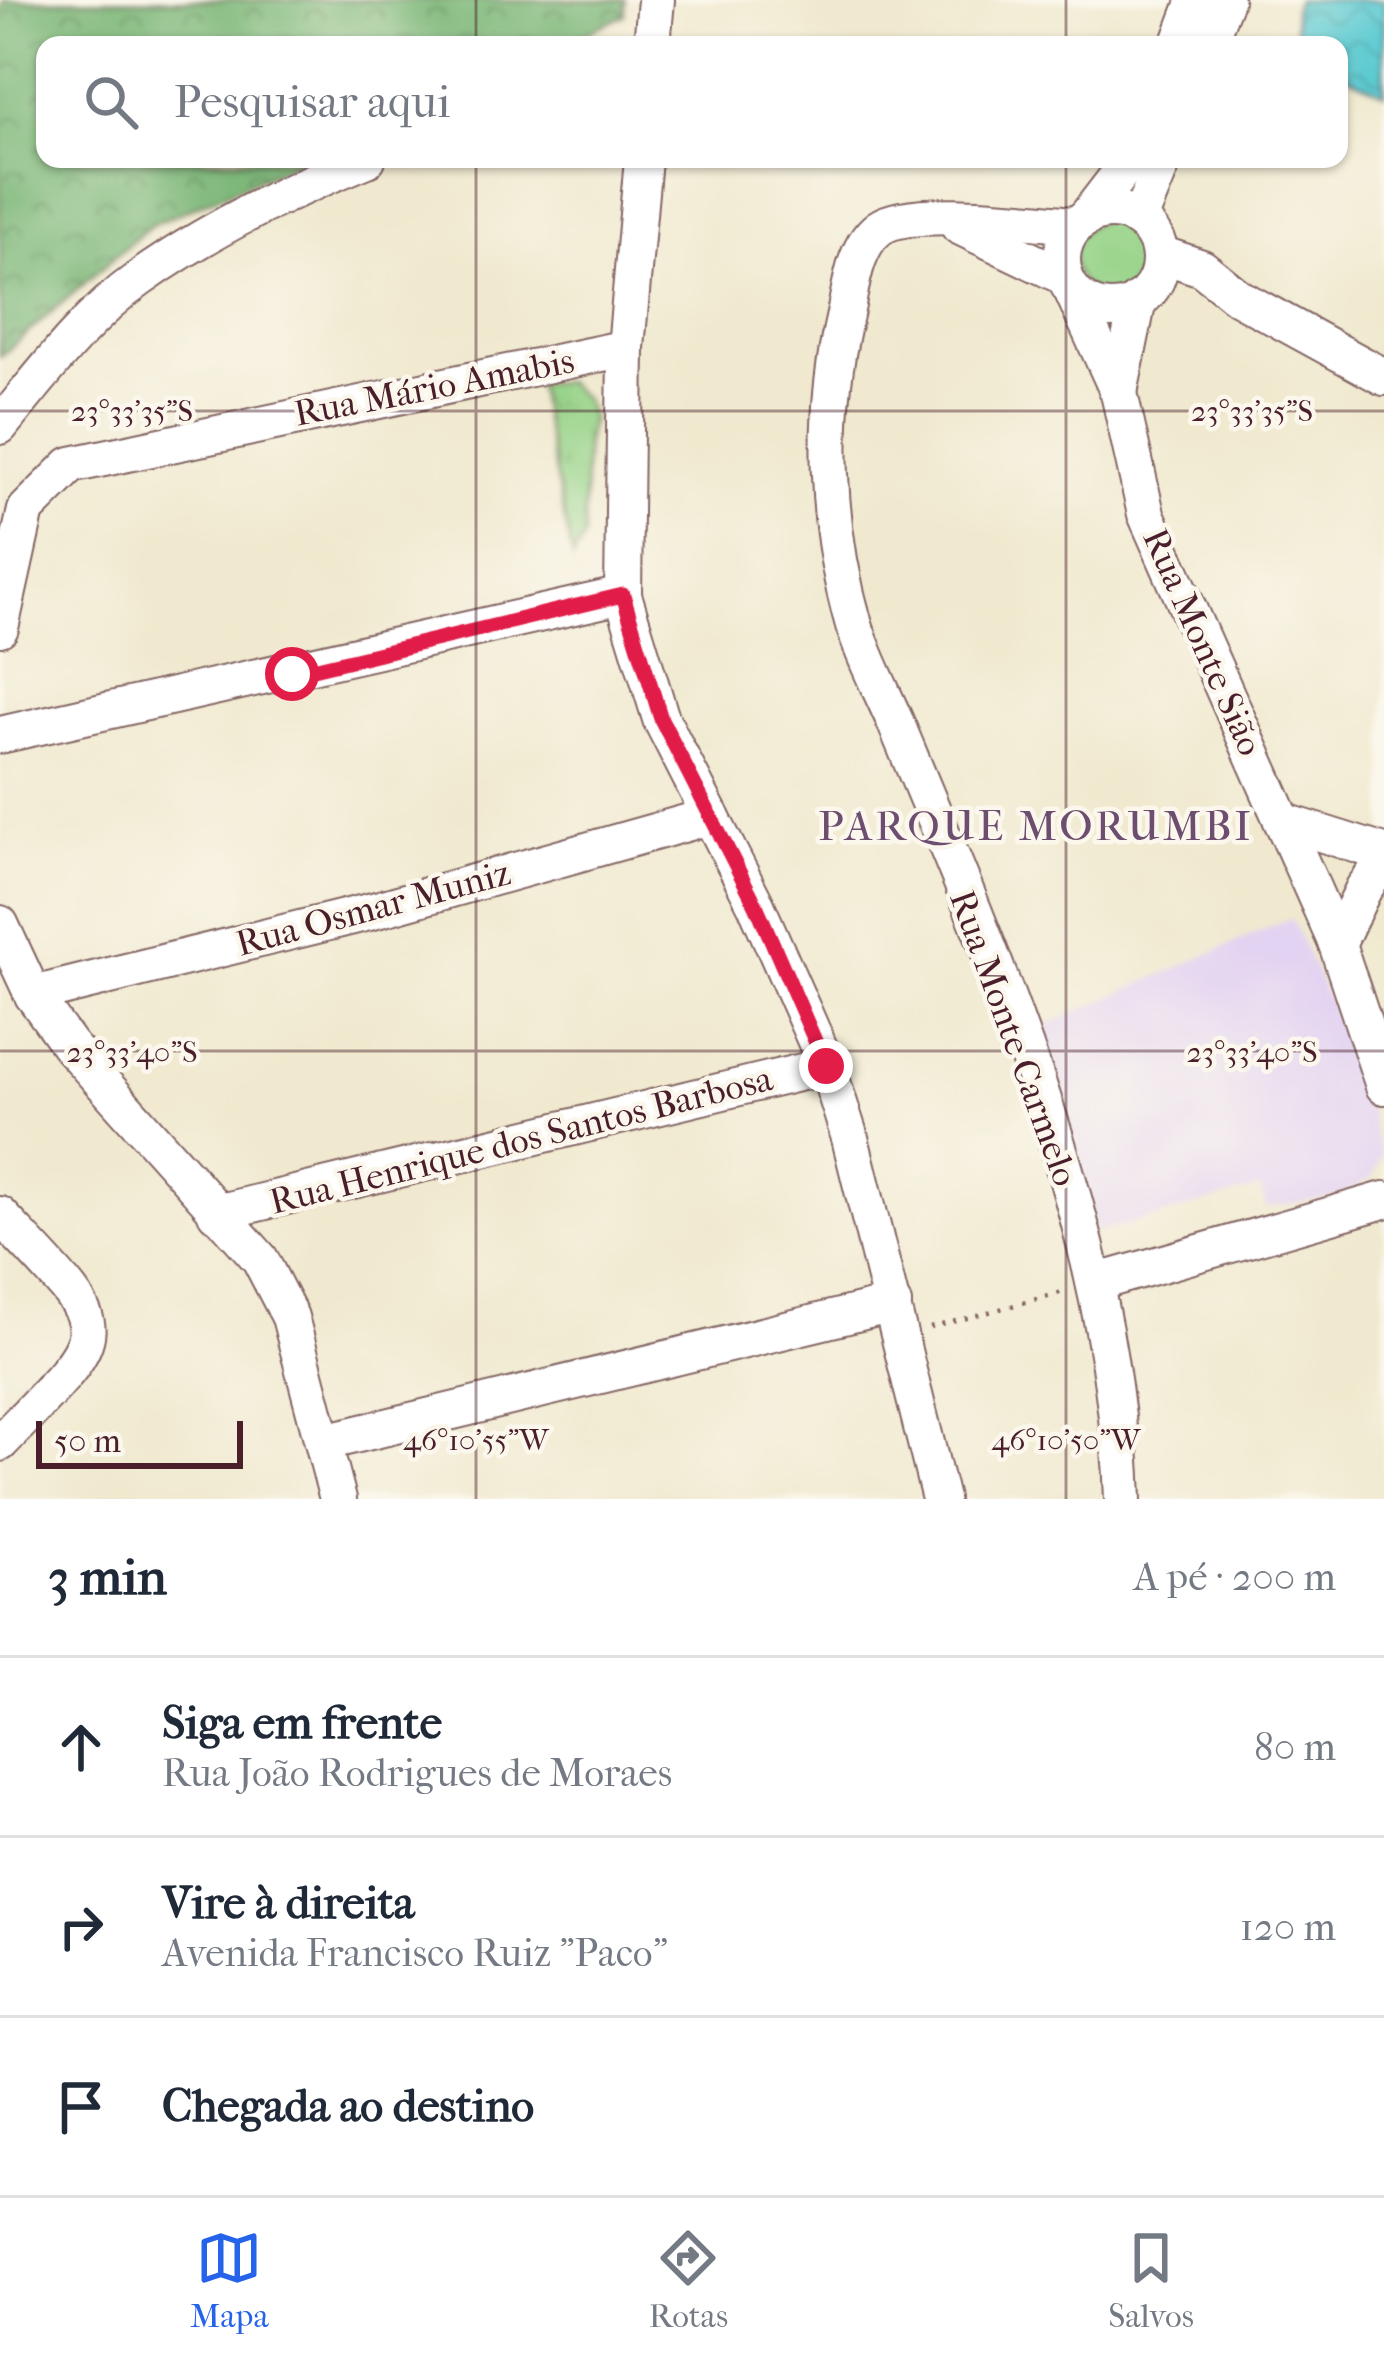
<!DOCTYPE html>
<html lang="pt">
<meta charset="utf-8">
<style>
:root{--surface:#fff;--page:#f2f2f3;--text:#1f2937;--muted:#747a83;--line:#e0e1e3;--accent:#2563eb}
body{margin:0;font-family:"IM FELL French Canon",serif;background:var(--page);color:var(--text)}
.scale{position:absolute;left:36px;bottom:30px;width:207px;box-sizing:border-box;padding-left:12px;border:6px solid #4a1f2b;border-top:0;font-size:33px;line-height:42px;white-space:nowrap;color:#4a1f2b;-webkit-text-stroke:9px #fbf7ec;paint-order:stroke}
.stop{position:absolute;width:36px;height:36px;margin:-27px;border:9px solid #e11d48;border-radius:50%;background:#fff}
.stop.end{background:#e11d48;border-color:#fff;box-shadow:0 3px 12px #0008}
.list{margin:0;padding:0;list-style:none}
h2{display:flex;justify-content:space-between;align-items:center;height:156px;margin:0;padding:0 48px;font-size:51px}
h2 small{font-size:39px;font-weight:400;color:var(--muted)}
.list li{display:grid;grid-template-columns:78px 1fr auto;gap:36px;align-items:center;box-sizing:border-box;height:180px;padding:0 48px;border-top:3px solid var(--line)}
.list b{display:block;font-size:45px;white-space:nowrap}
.list p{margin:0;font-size:39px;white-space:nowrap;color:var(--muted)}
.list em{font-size:39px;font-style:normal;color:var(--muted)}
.icon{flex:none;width:66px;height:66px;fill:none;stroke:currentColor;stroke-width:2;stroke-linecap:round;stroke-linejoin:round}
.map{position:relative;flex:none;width:1384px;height:1499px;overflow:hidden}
.search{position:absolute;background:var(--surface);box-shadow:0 3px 9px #0004;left:36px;right:36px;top:36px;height:132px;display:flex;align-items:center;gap:30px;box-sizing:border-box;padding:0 42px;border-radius:24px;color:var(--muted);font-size:45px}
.sheet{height:696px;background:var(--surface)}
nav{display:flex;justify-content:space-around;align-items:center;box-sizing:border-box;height:168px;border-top:3px solid var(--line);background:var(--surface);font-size:33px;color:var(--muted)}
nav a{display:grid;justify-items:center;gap:6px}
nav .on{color:var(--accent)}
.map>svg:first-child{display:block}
.built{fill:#e3d3f2}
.grass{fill:#96d388;stroke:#70795a;stroke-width:3}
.forest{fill:url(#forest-crowns);stroke:#616a50;stroke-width:3}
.park{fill:url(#park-tufts);stroke:#70795a;stroke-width:3}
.water{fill:url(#water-waves);stroke:#53747e;stroke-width:3}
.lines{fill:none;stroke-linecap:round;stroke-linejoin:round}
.minor-casing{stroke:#846664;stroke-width:40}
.path{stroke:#846664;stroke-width:4.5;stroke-dasharray:3 9;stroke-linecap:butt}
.minor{stroke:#fff;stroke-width:36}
.route{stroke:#e11d48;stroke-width:15}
.ticks{fill:none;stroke:#4a1f2b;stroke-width:3;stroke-opacity:0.45}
.labels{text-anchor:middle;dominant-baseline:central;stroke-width:9;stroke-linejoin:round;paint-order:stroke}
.street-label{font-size:36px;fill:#4a1f2b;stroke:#fbf7ec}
.quarter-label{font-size:42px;letter-spacing:3px;fill:#6e4e70;stroke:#fbf7ec}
.ticks-label{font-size:30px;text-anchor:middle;fill:#4a1f2b;stroke:#fbf7ec;stroke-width:9;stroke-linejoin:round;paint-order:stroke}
</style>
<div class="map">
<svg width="1384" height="1499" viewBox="0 0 1384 1499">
<defs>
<pattern id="forest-crowns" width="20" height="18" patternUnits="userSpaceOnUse" patternTransform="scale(3)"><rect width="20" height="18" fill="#78b574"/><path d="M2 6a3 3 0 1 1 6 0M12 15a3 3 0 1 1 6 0" fill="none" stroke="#64935f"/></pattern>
<pattern id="park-tufts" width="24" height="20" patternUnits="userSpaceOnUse" patternTransform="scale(3)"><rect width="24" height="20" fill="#96d388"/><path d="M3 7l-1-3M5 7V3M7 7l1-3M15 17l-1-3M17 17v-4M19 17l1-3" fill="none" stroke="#83b576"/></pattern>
<pattern id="water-waves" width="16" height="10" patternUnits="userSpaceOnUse" patternTransform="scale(3)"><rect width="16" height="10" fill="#5ccad1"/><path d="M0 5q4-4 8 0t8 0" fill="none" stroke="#52adb4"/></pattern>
</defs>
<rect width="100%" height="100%" fill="#fbf7ec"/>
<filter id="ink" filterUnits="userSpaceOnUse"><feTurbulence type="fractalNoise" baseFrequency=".00833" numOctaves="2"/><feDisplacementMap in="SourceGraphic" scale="24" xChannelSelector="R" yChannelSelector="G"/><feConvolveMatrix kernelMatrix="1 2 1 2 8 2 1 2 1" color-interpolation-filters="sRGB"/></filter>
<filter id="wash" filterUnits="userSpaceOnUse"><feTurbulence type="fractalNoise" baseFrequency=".004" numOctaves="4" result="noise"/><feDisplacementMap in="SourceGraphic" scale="48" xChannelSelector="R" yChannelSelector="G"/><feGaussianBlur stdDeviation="2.7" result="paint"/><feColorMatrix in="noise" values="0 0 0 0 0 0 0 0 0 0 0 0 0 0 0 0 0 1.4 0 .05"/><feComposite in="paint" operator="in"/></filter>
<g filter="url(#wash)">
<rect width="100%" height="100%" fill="#f0e9cf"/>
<polygon class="built" points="1291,918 1354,1058 1381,1156 1373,1177 1341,1195 1266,1208 1260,1188 1097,1233 1034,1031"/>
<circle class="grass" cx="1112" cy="258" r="39"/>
<polygon class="forest" points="4,0 625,0 625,15 559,45 45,45 45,159 305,159 151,225 0,357 0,13"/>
<polygon class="park" points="566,382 584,399 591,419 585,446 584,537 573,558 536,384"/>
<polygon class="water" points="1297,0 1384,0 1384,93 1339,72 1339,45 1304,45 1296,38 1293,10"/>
</g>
<g filter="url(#ink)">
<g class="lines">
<defs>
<g id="minor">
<polyline points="652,45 656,0"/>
<polyline points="1179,45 1196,0"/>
<polyline points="1207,45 1225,0"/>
<polyline points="643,159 626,348 623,595 661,719 756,905 827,1066 850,1138 940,1499"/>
<circle cx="1111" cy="260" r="49"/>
<polyline points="1085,219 1131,159"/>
<polyline points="1139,220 1164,159"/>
<path d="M1076 225C1036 222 909 205 879 228 853 248 851 290 844 319 821 418 826 528 854 625 865 660 883 693 897 726 941 832 987 939 1025 1047 1076 1192 1118 1345 1123 1499"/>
<polyline points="959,226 1065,277"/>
<polyline points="1160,254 1202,268 1238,297 1384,377"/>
<polyline points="1072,290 1119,393 1146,514 1337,944 1384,1086"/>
<polyline points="1119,393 1138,300"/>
<path d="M0 426C42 375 84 318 139 279 206 231 290 190 367 159"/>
<polyline points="0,628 26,510 71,465 626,348"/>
<polyline points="0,735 623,595"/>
<polyline points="1282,821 1384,853"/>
<polyline points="0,924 33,995 69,1045 260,1259 290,1317 338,1499"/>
<polyline points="1337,944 1364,888 1384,862"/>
<polyline points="33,995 373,911 711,816"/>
<polyline points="216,1213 827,1066"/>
<path d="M0 1215C114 1336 117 1322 0 1443"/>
<polyline points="1095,1283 1384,1200"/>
<polyline points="325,1442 893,1304"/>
</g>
</defs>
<use href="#minor" class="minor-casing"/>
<polyline class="path" points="930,1328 1063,1292"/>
<use href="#minor" class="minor"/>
</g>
</g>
<g class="lines" filter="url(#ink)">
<polyline class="route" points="292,674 623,595 661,719 756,905 826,1066"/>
</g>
<path class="ticks" d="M476 0V45M1066 0V45M476 159V1499M1066 159V1499M0 411H1384M0 1051H1384"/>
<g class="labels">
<g class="street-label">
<text transform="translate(434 387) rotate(-11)">Rua Mário Amabis</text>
<text transform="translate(1203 642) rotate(66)">Rua Monte Sião</text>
<text transform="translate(373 908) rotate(-15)">Rua Osmar Muniz</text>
<text transform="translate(1014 1038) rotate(70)">Rua Monte Carmelo</text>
<text transform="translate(521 1140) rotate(-14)">Rua Henrique dos Santos Barbosa</text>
</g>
<g class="quarter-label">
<text x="1036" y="826">PARQUE MORUMBI</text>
</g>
</g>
<g class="ticks-label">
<text x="132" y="421">23°33'35"S</text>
<text x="1252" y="421">23°33'35"S</text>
<text x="132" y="1062">23°33'40"S</text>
<text x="1252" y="1062">23°33'40"S</text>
<text x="476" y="1450">46°10'55"W</text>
<text x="1066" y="1450">46°10'50"W</text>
</g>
</svg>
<div class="scale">50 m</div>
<div class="stop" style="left:292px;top:674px"></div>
<div class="stop end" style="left:826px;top:1066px"></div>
<div class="search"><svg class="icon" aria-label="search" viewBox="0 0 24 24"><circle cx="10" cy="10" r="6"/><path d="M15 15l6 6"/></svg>Pesquisar aqui</div>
</div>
<section class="sheet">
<h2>3 min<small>A pé · 200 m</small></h2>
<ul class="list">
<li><svg class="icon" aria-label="ahead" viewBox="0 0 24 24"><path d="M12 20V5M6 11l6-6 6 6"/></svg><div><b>Siga em frente</b><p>Rua João Rodrigues de Moraes</p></div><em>80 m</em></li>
<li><svg class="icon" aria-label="right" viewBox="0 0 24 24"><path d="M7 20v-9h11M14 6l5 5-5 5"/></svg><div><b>Vire à direita</b><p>Avenida Francisco Ruiz &quot;Paco&quot;</p></div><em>120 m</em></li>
<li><svg class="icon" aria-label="arrive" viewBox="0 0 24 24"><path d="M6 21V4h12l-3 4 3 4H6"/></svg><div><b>Chegada ao destino</b></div></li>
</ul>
</section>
<nav>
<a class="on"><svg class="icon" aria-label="map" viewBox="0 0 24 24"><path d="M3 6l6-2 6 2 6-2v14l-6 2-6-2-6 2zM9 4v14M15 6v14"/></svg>Mapa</a>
<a><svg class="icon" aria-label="directions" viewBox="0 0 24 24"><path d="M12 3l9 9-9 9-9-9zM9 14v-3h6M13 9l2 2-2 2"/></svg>Rotas</a>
<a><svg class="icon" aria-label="saved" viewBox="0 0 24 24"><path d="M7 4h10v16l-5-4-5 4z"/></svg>Salvos</a>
</nav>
